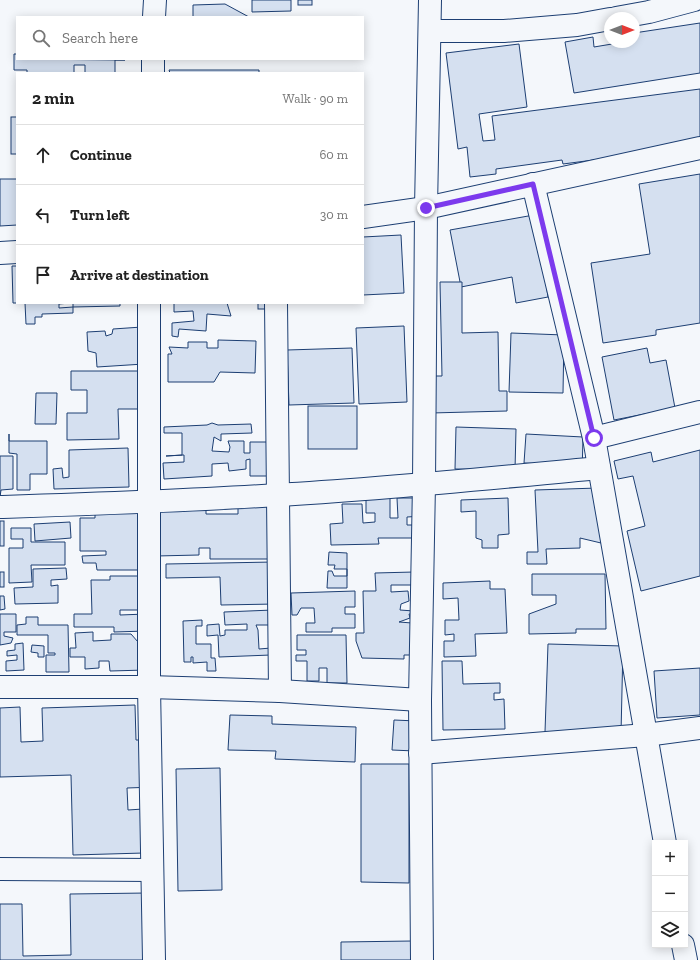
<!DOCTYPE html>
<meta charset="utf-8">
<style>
:root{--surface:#fff;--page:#f2f2f2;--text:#222;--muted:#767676;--line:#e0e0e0}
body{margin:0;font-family:"Zilla Slab",serif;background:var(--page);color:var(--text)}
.controls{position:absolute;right:12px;bottom:12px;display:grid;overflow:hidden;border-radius:0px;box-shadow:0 2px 10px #0003}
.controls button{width:36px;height:36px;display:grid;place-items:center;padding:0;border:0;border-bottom:1px solid var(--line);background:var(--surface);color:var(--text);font:20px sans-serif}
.compass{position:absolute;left:604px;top:12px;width:36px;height:36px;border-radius:50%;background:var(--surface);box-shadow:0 2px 10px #0003;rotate:90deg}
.stop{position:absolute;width:12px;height:12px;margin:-9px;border:3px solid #7c3aed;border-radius:50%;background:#fff}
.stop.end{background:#7c3aed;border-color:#fff;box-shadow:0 1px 4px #0008}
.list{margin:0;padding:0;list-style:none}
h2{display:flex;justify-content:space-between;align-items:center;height:52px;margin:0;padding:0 16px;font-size:17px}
h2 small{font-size:13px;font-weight:400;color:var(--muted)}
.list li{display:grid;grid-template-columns:26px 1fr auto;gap:12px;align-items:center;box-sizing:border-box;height:60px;padding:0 16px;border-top:1px solid var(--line)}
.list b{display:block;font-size:15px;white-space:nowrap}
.list em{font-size:13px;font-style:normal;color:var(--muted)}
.icon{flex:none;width:22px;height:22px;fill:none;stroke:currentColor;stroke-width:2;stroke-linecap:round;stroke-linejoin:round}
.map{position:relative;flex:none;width:700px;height:960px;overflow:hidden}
.search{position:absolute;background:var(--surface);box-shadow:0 2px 10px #0003;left:16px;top:16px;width:348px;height:44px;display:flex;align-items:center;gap:10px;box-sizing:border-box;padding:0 14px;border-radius:0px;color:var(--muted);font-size:15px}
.panel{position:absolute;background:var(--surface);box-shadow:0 2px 10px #0003;left:16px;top:72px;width:348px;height:232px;border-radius:0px}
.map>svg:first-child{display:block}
.building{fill:#d5e0f0;stroke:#1d3f73}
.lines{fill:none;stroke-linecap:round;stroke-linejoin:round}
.minor-casing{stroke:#1d3f73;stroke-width:24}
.minor{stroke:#f4f7fb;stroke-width:22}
.route{stroke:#7c3aed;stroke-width:5}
</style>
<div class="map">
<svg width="700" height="960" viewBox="0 0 700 960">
<rect width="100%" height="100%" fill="#f4f7fb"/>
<g class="building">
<polygon points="252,0 291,0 291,11 252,12"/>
<rect x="298" y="0" width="14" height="5"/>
<polygon points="225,4 249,17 193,17 193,5"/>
<polygon points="700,23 700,73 574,93 565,42 593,37 594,47 624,42 634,42 634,33"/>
<polygon points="519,44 527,107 479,114 483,141 495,140 492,116 700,89 700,146 563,164 562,160 496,169 496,174 470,177 467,147 458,149 446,53"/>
<polygon points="14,54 17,54 17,59 125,60 115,60 115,73 85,73 85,65 74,65 74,73 27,73 27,70 14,70"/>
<polygon points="169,70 259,70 259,73 170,73"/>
<rect x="11" y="117" width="6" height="37"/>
<polygon points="700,174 700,323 656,330 656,335 603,343 591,263 650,254 639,184"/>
<polygon points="0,179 17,179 17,225 0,226"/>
<polygon points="545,213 544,269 548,297 516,303 512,277 461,287 450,230"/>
<polygon points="401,235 404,293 363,295 363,237"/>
<polygon points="12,266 17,266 17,303 70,303 59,304 59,308 73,307 73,313 42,314 42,317 35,317 35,324 26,324 25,303 13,303"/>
<polygon points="440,282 462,282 462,333 498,332 499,391 507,391 507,411 431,413 430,376 442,376"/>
<polygon points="73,303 120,303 120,306 73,307"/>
<polygon points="174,303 227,303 231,316 207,314 206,331 179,329 178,337 172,336 172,323 194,321 193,311 174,312"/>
<rect x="258" y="303" width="11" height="6"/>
<polygon points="404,326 407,402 359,404 356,328"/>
<polygon points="142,327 144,364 97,367 96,353 88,351 87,332 105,331 106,336 112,334 113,329"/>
<polygon points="511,333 564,335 563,393 509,392"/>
<polygon points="218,340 256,341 255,373 220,372 214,382 168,382 168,354 172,354 169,347 188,348 188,342 207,342 207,348 218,348"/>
<polygon points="352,348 354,403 289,405 287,350"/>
<polygon points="647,348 650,363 666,360 675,408 614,420 602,357"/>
<polygon points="71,371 139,371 140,409 118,409 119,439 67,440 67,413 87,413 87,390 71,390"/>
<polygon points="36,393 57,393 56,424 35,424"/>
<rect x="308" y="406" width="49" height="43"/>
<polygon points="212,423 218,425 251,424 252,433 221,434 221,441 214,437 212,451 229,452 230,447 228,441 244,441 244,453 250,453 250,442 268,442 268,476 250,476 250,459 246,460 246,469 229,471 228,463 212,464 212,476 164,479 163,463 184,462 184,455 166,456 182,455 182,433 164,433 164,427 207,425"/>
<polygon points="456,427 516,429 515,470 455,469"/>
<polygon points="9,434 9,441 47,441 47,474 30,474 30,490 17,490 17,454 9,453"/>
<polygon points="526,434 583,437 582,475 546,464 524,463"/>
<polygon points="128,448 129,487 54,489 53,469 62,468 63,478 69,477 69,450"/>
<polygon points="700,450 700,576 641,591 627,531 645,526 633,476 618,479 614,461 651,452 653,462"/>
<polygon points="0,456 13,456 13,489 1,490 0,497"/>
<polygon points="598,488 601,543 580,538 580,548 546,549 547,564 527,564 527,552 538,552 535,490"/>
<polygon points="366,497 390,497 390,518 398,518 397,498 422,498 423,516 407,517 407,525 413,525 413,538 378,538 379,544 331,545 330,524 343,523 342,504 362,504 363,523 375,522 375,513 366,513"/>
<polygon points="508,498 509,534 498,535 498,548 482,548 482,540 476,538 476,511 461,512 461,500"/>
<polygon points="238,502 268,502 268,559 210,559 210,548 199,548 199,555 156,556 155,508 206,508 206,514 238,514"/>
<polygon points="144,512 145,570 97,570 96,563 83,563 82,556 106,555 106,551 80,551 80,518 95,518 95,513"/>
<rect x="0" y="521" width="4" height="25"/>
<polygon points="70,522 71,538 35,541 34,524"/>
<polygon points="11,528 31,528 31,542 65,542 65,565 31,565 32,582 9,583 9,548 23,548 23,539 11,539"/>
<polygon points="329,552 347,553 347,588 327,588 328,571 332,571 334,576 347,576 347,569 334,569 335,565 328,565"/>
<polygon points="274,562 275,604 221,605 220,577 166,578 166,564"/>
<polygon points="66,568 67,579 51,580 51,586 58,585 58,603 15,604 14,588 33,587 33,569"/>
<rect x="0" y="572" width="4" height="15"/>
<polygon points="414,572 414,585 391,585 391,592 408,591 409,601 401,604 400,610 414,611 414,614 409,614 410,618 399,622 412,623 417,655 404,655 404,659 362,658 356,641 356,633 364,633 363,591 376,591 375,573"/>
<polygon points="532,574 605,574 606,629 576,629 576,633 529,634 529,614 556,604 556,595 532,595"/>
<polygon points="110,576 143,576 143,610 120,610 120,615 146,614 146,631 114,632 114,627 74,627 74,614 92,614 91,580 110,580"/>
<polygon points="490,581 490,589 505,589 507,633 475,634 476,656 444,657 444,641 454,641 454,634 445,635 445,620 459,620 458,598 443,599 443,583"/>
<polygon points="355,591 355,607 345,607 345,614 355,614 355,628 332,628 332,632 306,632 306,623 315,623 314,608 301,608 297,615 292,615 291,593"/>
<polygon points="0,596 4,596 5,609 0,610"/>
<polygon points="273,610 274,625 256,625 258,630 259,649 271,648 271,655 219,657 218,635 207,636 207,625 219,624 220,636 225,635 225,630 247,630 247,624 225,625 224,612"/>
<polygon points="0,614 16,614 16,632 4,632 4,636 13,638 11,643 0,645"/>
<polygon points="26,617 38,617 38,625 68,625 69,672 46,672 46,655 55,655 55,653 48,653 48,635 17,635 17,625 26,624"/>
<polygon points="202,620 202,626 196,626 196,644 211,644 211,658 215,658 216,671 207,671 207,662 193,663 193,657 191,657 191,662 184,662 183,621"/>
<polygon points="93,632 93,641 111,640 111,634 131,634 145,650 146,670 110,671 109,661 99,661 99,668 85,669 85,657 70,657 70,648 76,648 75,633"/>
<polygon points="297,635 346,635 347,683 327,683 327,668 319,668 319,681 307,681 307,661 296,661 296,655 306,655 306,650 297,650"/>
<polygon points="23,643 24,670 6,671 6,661 17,660 17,655 7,656 7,651 15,650 15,644"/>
<polygon points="548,644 623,646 621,734 545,732"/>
<polygon points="32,645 44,646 44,657 38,657 38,653 31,652"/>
<polygon points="442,661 462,661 463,684 500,683 500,693 494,693 494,700 504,699 505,729 443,730"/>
<polygon points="700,668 700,715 657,718 654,671"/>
<polygon points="135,705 136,740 146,740 155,787 127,788 128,810 143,809 144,853 73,855 71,775 0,777 0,708 20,707 21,742 43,741 42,708"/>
<polygon points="230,715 272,716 272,724 356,727 355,762 275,759 276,751 228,750"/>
<polygon points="394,720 417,721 415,751 392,750"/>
<polygon points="361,764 409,764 409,883 361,882"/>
<polygon points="220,768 222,890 178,891 176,769"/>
<polygon points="147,893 148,960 0,960 0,904 22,904 23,956 71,955 70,894"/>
<polygon points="412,941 412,960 341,960 341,942"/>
</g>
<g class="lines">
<defs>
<g id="minor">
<polyline points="154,17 155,0"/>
<polyline points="616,18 649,12 694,0"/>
<polyline points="430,31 504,31 577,25 610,19"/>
<polyline points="153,73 153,59"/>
<polyline points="533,184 594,438 665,843"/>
<polyline points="363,217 426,208 700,148"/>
<polyline points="0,253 17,252"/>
<polyline points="149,303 149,687 154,960"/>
<polyline points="276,303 280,691"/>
<polyline points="594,438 700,412"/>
<path d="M0 507C92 504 185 501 277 495 385 489 492 478 599 468"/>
<polyline points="0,687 149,687 280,691 420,700"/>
<polyline points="420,753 646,735 700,728"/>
<polyline points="0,869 152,870"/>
<polyline points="683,945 686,960"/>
<polyline points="422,960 420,700 424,484 426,208 430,0"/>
</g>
</defs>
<use href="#minor" class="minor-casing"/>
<use href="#minor" class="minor"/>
</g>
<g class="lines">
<polyline class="route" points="426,208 533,184 594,438"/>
</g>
</svg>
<div class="controls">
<button>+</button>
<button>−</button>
<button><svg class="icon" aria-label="layers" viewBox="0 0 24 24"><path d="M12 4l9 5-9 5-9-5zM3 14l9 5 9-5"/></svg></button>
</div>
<svg class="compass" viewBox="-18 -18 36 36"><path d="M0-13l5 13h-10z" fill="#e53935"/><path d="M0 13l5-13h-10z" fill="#767676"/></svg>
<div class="stop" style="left:594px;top:438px"></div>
<div class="stop end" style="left:426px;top:208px"></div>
<div class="search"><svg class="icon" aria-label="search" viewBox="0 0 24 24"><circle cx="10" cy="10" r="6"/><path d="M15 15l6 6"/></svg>Search here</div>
<section class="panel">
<h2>2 min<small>Walk · 90 m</small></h2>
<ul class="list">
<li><svg class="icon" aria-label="ahead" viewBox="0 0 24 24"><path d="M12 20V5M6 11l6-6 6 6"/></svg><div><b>Continue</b></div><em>60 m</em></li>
<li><svg class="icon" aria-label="left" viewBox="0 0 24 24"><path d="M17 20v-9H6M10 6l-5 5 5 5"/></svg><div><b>Turn left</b></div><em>30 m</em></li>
<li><svg class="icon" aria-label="arrive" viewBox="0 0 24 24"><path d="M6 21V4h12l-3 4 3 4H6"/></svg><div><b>Arrive at destination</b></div></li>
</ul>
</section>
</div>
